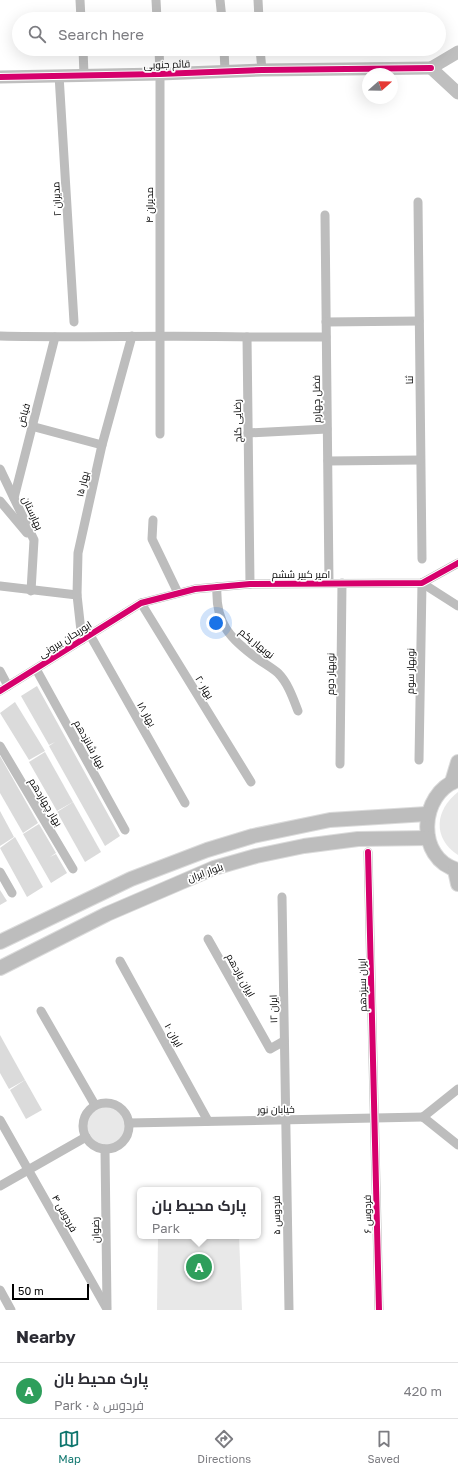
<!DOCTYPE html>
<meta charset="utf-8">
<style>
:root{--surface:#fff;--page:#f2f2f3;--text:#2b2b33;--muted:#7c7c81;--line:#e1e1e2;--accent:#0f766e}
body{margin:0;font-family:"Golos Text",Cairo,sans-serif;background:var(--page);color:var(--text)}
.compass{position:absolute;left:362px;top:68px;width:36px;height:36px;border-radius:50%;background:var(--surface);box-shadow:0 4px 16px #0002;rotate:70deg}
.scale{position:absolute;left:12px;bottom:10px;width:77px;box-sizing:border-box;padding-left:4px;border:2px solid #000;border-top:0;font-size:11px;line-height:14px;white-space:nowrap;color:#000;-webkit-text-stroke:3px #fff;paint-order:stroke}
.you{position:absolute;left:216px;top:623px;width:14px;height:14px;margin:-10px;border:3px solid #fff;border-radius:50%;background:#1a73e8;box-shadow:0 0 0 6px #1a73e833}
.badge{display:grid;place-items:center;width:26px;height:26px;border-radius:50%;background:var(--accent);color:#fff;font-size:13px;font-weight:700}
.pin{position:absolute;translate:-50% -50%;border:2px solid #fff;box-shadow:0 1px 4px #0006}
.popup{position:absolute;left:137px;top:1187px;width:124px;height:52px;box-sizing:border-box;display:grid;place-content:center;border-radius:6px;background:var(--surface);filter:drop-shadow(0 1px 3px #0005);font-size:13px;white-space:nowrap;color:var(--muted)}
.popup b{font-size:15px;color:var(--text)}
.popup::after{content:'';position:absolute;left:50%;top:100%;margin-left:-8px;border:8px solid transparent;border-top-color:var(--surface)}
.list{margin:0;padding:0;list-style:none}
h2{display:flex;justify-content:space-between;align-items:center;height:52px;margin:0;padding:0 16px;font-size:17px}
h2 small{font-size:13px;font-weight:400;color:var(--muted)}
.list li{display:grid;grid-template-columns:26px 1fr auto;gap:12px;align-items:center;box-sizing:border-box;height:56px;padding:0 16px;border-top:1px solid var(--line)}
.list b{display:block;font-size:15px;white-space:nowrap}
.list p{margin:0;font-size:13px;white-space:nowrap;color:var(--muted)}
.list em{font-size:13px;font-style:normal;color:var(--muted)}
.icon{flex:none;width:22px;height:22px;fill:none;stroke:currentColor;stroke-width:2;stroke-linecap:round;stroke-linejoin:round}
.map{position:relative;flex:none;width:458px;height:1310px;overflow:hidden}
.search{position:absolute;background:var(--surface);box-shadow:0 4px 16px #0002;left:12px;right:12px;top:12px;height:44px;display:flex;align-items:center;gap:10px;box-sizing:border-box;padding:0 14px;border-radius:22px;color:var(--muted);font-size:15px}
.sheet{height:108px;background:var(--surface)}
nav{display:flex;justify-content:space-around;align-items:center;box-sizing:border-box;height:56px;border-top:1px solid var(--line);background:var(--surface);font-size:11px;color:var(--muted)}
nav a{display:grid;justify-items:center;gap:2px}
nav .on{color:var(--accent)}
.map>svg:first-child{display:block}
.green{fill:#e8e8e8}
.building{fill:#dbdbdb}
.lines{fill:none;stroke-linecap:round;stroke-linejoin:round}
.primary-casing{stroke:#dbdbdb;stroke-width:16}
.street{stroke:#bdbdbd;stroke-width:9}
.secondary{stroke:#bfbfbf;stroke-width:13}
.primary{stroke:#bdbdbd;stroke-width:14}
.cycleway-casing{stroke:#fff;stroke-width:8}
.cycleway{stroke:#d6006c;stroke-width:6}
.labels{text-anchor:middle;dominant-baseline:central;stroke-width:3.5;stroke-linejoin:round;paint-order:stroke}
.street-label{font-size:10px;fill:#000;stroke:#fff}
</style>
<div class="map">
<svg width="458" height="1310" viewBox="0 0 458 1310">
<rect width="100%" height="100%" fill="#fff"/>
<g class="green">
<path d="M458 792V855C432 838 435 810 458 792Z"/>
<circle cx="106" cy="1126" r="23"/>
<polygon points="158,1236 239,1236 242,1310 157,1310"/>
</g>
<g class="building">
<polygon points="37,686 120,836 105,846 49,746 55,742 49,745 21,696"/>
<polygon points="15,702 39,741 32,746 39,741 45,751 29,760 0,713"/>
<polygon points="45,752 73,802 57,811 29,762"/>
<polygon points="0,756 38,823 23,833 0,793"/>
<polygon points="73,802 101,852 85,862 57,812"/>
<polygon points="0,811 14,837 0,846"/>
<polygon points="39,824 56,853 50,857 56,854 67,873 51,883 23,834"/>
<polygon points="15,837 32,867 26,870 32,867 43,887 27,897 0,848"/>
<polygon points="0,890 7,901 0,905"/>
<polygon points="0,1035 25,1080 9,1089 0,1073"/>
<polygon points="25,1080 42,1110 26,1119 10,1090"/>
</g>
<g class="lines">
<defs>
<g id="primary">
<path d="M458 780C419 793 415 859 458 870"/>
<polyline points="452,782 458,762"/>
<polyline points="455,870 458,884"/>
<polyline points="0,942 131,879 207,850 253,836 330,820 427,814"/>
<polyline points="0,968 107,914 214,868 256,856 304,846 358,839 428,838"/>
</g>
</defs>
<use href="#primary" class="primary-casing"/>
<g class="street">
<polyline points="80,0 81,19"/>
<polyline points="156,0 157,19"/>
<polyline points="220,0 222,19"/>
<polyline points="258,0 259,19"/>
<polyline points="83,49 84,75"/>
<polyline points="159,49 160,74 160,434"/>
<polyline points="224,49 225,71"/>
<polyline points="260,49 262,70"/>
<polyline points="59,75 74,322"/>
<polyline points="418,202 422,559"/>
<polyline points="325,215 329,583"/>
<polyline points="326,322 419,321"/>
<path d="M0 336C82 338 164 335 247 337"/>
<polyline points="31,426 102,445"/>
<polyline points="248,433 327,429"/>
<polyline points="328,461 420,460"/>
<polyline points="0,469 34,540 31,591"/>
<polyline points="14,498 55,337"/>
<polyline points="0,501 27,533"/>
<polyline points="153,520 152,539 178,593"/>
<polyline points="422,583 458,606"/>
<polyline points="250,584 247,337 326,337"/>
<polyline points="0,586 77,595"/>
<path d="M217 587C215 623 230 639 258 659 265 664 272 668 278 673 288 683 293 698 298 711"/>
<polyline points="141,603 251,782"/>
<polyline points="90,635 185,803"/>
<polyline points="82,640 77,595 78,553 102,445 132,336"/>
<polyline points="36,669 125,830"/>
<polyline points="0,671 8,686"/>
<polyline points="0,691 141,603 195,589 250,584 422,583 458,563"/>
<polyline points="0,746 73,869"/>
<polyline points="419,760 422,583"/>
<polyline points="340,764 342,583"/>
<polyline points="368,852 379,1310"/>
<polyline points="0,872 12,893"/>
<polyline points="282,897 289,1310"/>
<polyline points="208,939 270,1049 284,1041"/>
<polyline points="120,961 208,1121"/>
<polyline points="41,1011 95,1105"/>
<circle cx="106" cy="1126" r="23"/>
<polyline points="423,1117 458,1145"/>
<polyline points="423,1117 458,1089"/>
<polyline points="0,1120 107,1309"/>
<polyline points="129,1123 423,1117"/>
<polyline points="105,1149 107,1307"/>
<polyline points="0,1186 86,1137"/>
<polyline points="0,1290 11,1310"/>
</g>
<g class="secondary">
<polyline points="431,68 458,93"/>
<polyline points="431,68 458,52"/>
<polyline points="0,77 160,74 262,70 431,68"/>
</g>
<use href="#primary" class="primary"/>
<defs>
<g id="cycleway">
<polyline points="0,77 160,74 262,70 431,68"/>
<polyline points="0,691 141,603 195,589 250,584 422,583 458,563"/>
<polyline points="368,852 379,1310"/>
</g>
</defs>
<use href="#cycleway" class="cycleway-casing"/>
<use href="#cycleway" class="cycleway"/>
</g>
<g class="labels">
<g class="street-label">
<text transform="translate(167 64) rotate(-2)">قائم جنوبی</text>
<text transform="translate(56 199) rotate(-93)">مدیران ۲</text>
<text transform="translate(149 205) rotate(-90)">مدیران ۴</text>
<text transform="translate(409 380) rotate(-91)">ثنا</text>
<text transform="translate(316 399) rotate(-91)">فضل چهارم</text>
<text transform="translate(23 415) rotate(-75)">فیاض</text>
<text transform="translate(237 421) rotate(-91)">رضایی کلج</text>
<text transform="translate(82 484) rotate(-77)">بهار ۱۵</text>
<text transform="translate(33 513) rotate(65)">بهارستان</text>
<text x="301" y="574">امیر کبیر ششم</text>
<text transform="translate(65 639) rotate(-32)">ابوریحان بیرونی</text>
<text transform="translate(257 643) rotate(39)">نوبهار یکم</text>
<text transform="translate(410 671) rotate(-89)">نوبهار سوم</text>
<text transform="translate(330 674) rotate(-89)">نوبهار دوم</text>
<text transform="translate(205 687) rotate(58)">بهار ۲۰</text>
<text transform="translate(147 714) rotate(60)">بهار ۱۸</text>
<text transform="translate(90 744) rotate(61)">بهار شانزدهم</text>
<text transform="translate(46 802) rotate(59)">بهار چهاردهم</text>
<text transform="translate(205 872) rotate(-20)">بلوار ایران</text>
<text transform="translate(241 975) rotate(61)">ایران یازدهم</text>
<text transform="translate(362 985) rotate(-91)">ایران سیزدهم</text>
<text transform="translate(273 1009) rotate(-91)">ایران ۱۲</text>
<text transform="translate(174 1035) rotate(61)">ایران ۱۰</text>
<text transform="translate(276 1109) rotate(-1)">خیابان نور</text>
<text transform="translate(65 1213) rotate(61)">فردوس ۴</text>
<text transform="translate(367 1214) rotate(-91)">فردوس ۶</text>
<text transform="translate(276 1215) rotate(-91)">فردوس ۵</text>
<text transform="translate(95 1230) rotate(-91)">رضوان</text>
</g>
</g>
</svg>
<svg class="compass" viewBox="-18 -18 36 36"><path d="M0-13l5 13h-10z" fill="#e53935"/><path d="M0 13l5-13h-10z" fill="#7c7c81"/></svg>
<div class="scale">50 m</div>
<div class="you"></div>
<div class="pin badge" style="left:199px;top:1267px;background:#2e9e5b">A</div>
<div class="popup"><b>پارک محیط بان</b>Park</div>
<div class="search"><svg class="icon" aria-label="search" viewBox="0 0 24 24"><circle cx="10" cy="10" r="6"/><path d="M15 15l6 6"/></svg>Search here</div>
</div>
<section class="sheet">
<h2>Nearby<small></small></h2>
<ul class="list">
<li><span class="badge" style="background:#2e9e5b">A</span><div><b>پارک محیط بان</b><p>Park · فردوس ۵</p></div><em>420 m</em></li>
</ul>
</section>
<nav>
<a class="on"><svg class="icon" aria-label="map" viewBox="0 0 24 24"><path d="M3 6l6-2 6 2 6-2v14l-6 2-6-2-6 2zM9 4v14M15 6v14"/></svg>Map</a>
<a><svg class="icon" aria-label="directions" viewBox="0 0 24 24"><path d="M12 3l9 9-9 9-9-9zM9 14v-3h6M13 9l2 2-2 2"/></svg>Directions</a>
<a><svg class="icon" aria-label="saved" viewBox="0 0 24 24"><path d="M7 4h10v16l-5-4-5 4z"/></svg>Saved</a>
</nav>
